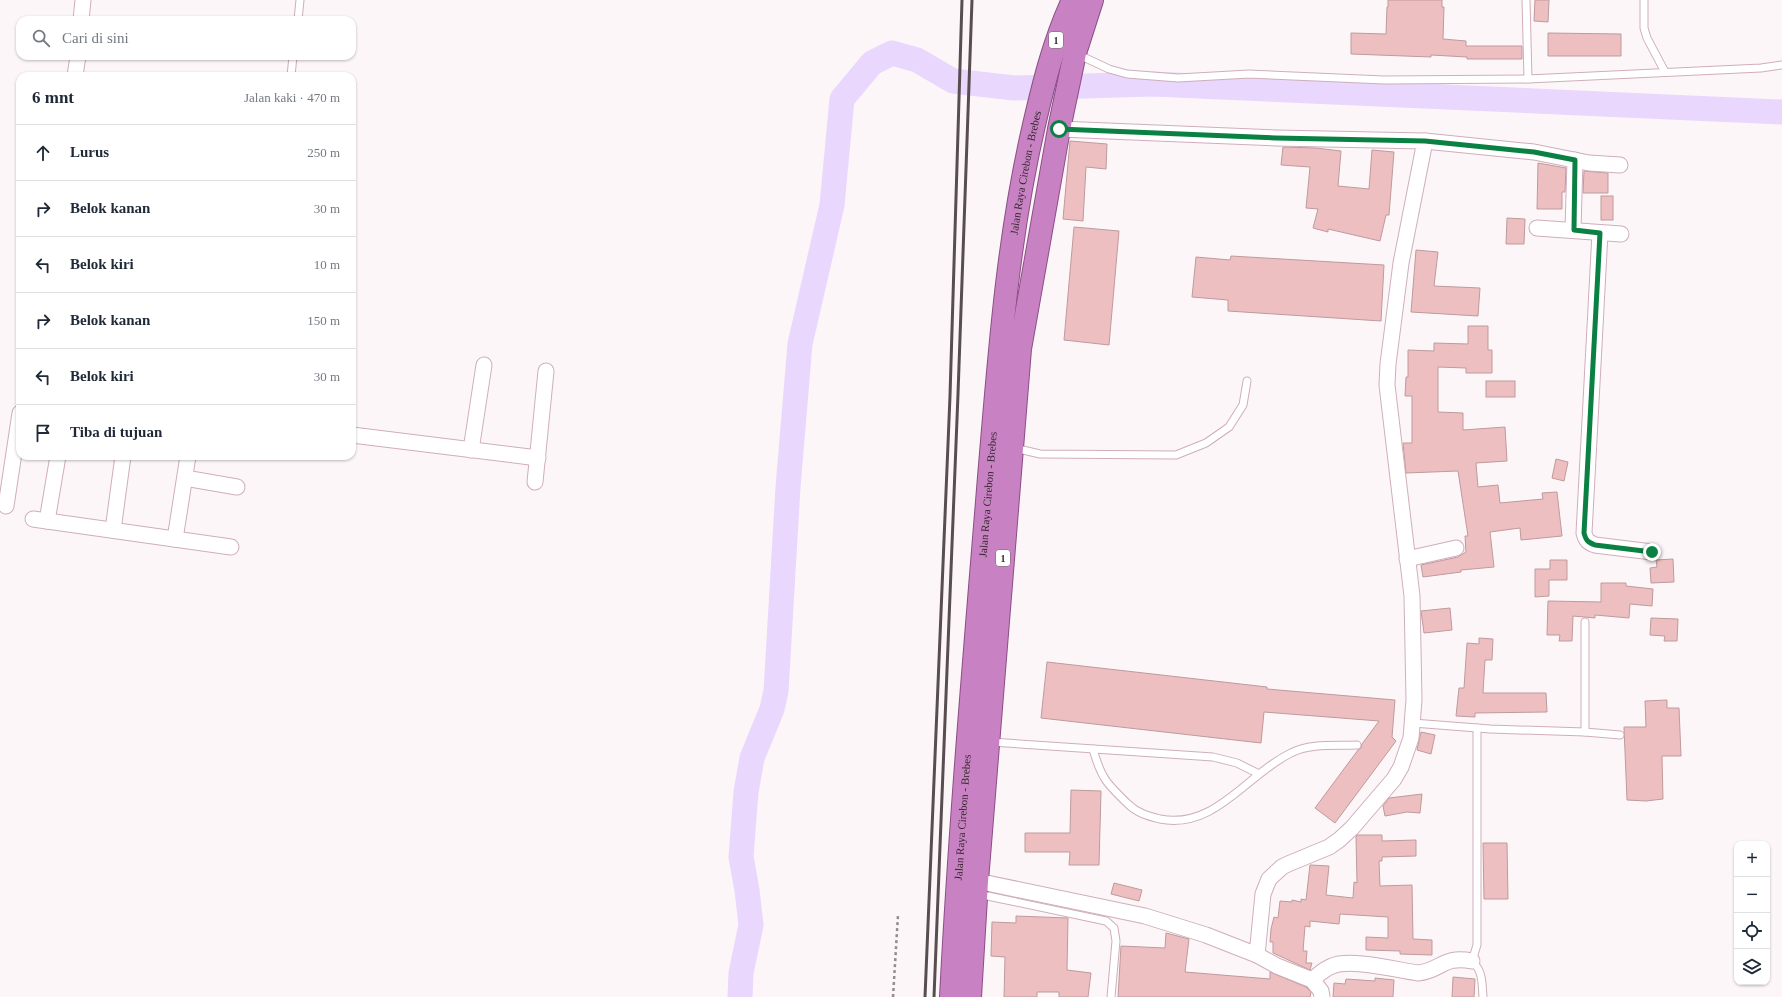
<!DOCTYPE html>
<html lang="id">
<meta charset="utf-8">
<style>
:root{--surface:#fff;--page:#f6f6f7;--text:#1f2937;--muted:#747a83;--line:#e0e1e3}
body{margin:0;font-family:Georgia,serif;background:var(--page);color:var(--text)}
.controls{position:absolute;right:12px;bottom:12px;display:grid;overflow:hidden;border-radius:8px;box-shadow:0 1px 3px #0004}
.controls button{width:36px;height:36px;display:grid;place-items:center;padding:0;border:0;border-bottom:1px solid var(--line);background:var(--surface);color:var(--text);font:20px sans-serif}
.stop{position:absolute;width:12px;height:12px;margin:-9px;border:3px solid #0b8043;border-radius:50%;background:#fff}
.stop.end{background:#0b8043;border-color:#fff;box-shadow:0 1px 4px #0008}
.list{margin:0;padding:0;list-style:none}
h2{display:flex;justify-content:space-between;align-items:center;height:52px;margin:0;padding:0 16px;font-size:17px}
h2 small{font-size:13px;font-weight:400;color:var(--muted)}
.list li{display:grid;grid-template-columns:26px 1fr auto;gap:12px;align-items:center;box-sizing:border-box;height:56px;padding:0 16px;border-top:1px solid var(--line)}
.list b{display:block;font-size:15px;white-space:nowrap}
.list em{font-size:13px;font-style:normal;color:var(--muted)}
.icon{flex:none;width:22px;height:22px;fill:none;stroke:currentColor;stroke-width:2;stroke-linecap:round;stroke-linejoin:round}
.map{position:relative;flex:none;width:1782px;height:997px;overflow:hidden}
.search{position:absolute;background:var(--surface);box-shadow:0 1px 3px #0004;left:16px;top:16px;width:340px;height:44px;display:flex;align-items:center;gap:10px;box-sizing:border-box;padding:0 14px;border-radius:12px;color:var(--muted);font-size:15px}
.panel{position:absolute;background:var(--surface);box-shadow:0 1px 3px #0004;left:16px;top:72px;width:340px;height:388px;border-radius:12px}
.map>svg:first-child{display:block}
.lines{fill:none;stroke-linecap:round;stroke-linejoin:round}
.river{stroke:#e9d7fd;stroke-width:25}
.building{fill:#eebfc1;stroke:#be9a9c}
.service-casing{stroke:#cfaebb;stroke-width:9}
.minor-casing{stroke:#cfaebb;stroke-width:17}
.trunk-casing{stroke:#8b4e85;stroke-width:24}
.path{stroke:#968b8f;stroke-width:2.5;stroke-dasharray:3 3;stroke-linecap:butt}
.service{stroke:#fff;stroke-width:7}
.minor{stroke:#fff;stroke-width:15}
.trunk{stroke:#c882c3;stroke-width:22}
.rail{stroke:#584d51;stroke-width:3}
.route{stroke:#0b8043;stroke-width:5}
.labels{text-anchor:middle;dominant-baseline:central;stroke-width:3.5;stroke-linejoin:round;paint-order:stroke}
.shield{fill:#fff;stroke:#72686c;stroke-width:1}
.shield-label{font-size:10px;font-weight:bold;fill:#35282d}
.street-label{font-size:11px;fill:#35282d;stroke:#fff}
</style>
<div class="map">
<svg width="1782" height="997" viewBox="0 0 1782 997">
<rect width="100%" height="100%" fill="#fdf6f8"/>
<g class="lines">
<polyline class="river" points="740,997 741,973 751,925 747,890 741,857 746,792 752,758 772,709 776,691 788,487 800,344 832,205 842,99 872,63 892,53 917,60 953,81 1014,88 1153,84 1782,112"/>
</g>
<g class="building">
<polygon points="1388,0 1442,0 1442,7 1444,7 1443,39 1466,41 1466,46 1522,46 1522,59 1467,59 1467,57 1431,55 1431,57 1351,54 1351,33 1386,34 1387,7 1388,7"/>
<polygon points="1535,0 1549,0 1548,22 1534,21"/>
<polygon points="1548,33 1621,34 1621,56 1548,56"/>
<polygon points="1070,141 1107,144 1106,169 1086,167 1083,221 1063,219"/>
<polygon points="1283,147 1316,148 1341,151 1338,186 1369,189 1372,150 1394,152 1389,215 1386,215 1380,241 1328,229 1328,232 1313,228 1318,209 1306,208 1310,167 1281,165"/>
<polygon points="1538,163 1566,168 1565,192 1562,192 1562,209 1537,209"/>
<polygon points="1584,171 1608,173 1608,193 1583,193"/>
<rect x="1601" y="196" width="12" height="24"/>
<polygon points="1507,218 1525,219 1524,244 1506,244"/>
<polygon points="1074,227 1119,231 1109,345 1064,340"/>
<polygon points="1416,250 1438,252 1434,286 1480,288 1478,316 1411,312"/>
<polygon points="1231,256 1384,265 1381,321 1228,311 1228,300 1192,297 1196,257 1230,260"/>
<polygon points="1468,326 1488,326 1488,350 1492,350 1492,373 1466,373 1466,368 1438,367 1438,412 1463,413 1463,430 1505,427 1507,461 1476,463 1478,487 1498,485 1500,503 1543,499 1542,493 1557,492 1562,536 1521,540 1520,528 1490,532 1494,567 1461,570 1461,572 1423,577 1421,565 1458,557 1466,552 1465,536 1468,536 1458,471 1406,473 1403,443 1412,443 1412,396 1405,396 1406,377 1408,377 1408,350 1434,351 1434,343 1468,344"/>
<rect x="1486" y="381" width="29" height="16"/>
<polygon points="1556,459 1568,462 1564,481 1552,478"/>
<polygon points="1673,559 1674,582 1651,583 1650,568 1657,567 1656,560"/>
<polygon points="1550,560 1567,560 1567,580 1549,580 1549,596 1535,597 1535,569 1550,569"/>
<polygon points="1601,583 1626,583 1626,586 1653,589 1652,606 1630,604 1629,618 1595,615 1595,618 1573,616 1572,641 1559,641 1560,635 1547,635 1548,601 1601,602"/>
<polygon points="1450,608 1452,630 1424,633 1421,611"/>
<polygon points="1651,618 1678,619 1677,641 1664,641 1665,636 1650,635"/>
<polygon points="1479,638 1493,639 1492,660 1485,660 1483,693 1546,693 1547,712 1475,713 1475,717 1456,716 1459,688 1464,688 1467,643 1479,644"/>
<polygon points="1047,662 1267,687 1267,689 1395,700 1392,737 1396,741 1335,823 1315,808 1358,750 1361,748 1362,744 1379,721 1264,712 1261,743 1041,718"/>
<polygon points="1667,700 1667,708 1679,708 1681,756 1662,756 1663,799 1646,801 1627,800 1624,727 1646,727 1645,701"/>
<polygon points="1421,732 1435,735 1431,754 1417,750"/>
<polygon points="1071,790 1101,791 1099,865 1069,865 1070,852 1025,852 1025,833 1070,833"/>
<polygon points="1422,794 1420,813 1407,812 1385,816 1383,806 1389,798"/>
<polygon points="1357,835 1382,835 1382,841 1416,840 1416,856 1382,857 1382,861 1379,861 1380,886 1412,885 1413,939 1432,940 1432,955 1400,954 1400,951 1366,950 1366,937 1388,938 1388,917 1340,914 1339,924 1310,921 1310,927 1305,926 1303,951 1307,951 1306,963 1312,963 1310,970 1273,953 1273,942 1270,942 1271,929 1274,917 1278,918 1280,901 1292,902 1292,900 1301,902 1301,899 1306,900 1310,865 1329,866 1326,895 1353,898 1354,882 1357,883 1356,837"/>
<polygon points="1483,843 1507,843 1508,899 1484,899"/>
<polygon points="1114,883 1142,890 1139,901 1111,894"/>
<polygon points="1016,916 1068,918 1067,970 1091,973 1088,997 1059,997 1059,992 1037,992 1037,997 1004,997 1005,957 991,956 992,922 1016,923"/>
<polygon points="1166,933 1189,939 1185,972 1270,979 1270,972 1306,987 1311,992 1310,997 1118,997 1121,946 1165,948"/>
<polygon points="1453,977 1475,979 1474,997 1452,997"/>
<polygon points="1375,978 1394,980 1393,997 1333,997 1334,983 1345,984 1346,979 1375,981"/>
</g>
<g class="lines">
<defs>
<g id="service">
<polyline points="1526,0 1528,79"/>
<polyline points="1644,0 1644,28 1647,38 1665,72"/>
<polyline points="298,20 300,0"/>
<polyline points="1077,54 1109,69 1127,74 1178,78 1249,74 1384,80 1528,79 1761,68 1782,65"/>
<polyline points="291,76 293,56"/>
<polyline points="1014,448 1040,454 1176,455 1206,443 1229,427 1243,405 1247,381"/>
<polyline points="1413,723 1490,729 1585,732 1620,735"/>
<path d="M1477 728V945L1472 961C1483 971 1482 983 1483 997"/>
<polyline points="1585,732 1585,622"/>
<polyline points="991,742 1213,757 1237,763 1259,774"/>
<path d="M1093 749C1101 778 1107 784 1128 804 1137 813 1148 816 1160 819 1215 830 1247 774 1291 753 1310 743 1336 746 1357 745"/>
<polyline points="978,894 1106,921 1114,928 1116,941 1111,997"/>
</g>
<g id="minor">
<polyline points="81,20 83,0"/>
<polyline points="75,76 78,56"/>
<polyline points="1059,129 1276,138 1425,141 1401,263 1388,364 1387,385 1412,596 1414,700 1411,738 1401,767 1394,779 1352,828 1339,840 1329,847 1288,864 1282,867 1269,879 1263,894 1257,955"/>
<polyline points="1425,141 1534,152 1589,163 1620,165"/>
<polyline points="1537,228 1621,234"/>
<polyline points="1573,230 1575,160"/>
<path d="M1600 233 1584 533C1586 541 1588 542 1595 545L1652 552"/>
<polyline points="352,435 538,458"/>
<polyline points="471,450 484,365"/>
<polyline points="185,478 237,487"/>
<polyline points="535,482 546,371"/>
<polyline points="6,506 20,413"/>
<polyline points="33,519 231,547"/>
<polyline points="47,521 58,456"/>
<polyline points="113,530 123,456"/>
<polyline points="175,539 188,456"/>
<polyline points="1407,559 1456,548"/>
<polyline points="977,881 1145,916 1206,935 1257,955 1277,966 1312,980 1321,991 1322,997"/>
<path d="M1312 980C1318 975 1324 969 1332 966 1351 958 1396 970 1418 973 1441 971 1443 955 1472 961"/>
</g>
<g id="trunk">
<path id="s1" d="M951 997C960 823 975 650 989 477 999 359 1007 241 1034 125 1044 82 1054 41 1073 0"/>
<polyline points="970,997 977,881 1020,349 1059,129 1075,53 1092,0"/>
</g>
</defs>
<use href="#service" class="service-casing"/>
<use href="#minor" class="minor-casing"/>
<use href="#trunk" class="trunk-casing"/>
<polyline class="path" points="893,997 898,915"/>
<use href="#service" class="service"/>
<use href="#minor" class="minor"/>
<use href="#trunk" class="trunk"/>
<g class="rail">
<polyline points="925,997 950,396 962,0"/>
<polyline points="934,997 958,394 972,0"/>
</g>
</g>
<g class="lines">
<path class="route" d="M1059 129 1276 138 1425 141 1534 152 1575 160 1574 230 1600 233 1584 533C1586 541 1588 542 1595 545L1652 552"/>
</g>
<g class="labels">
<g class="shield">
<rect x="1049" y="32" width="14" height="16" rx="3"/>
<rect x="996" y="550" width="14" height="16" rx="3"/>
</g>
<g class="shield-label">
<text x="1056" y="40">1</text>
<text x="1003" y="558">1</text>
</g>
<g class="street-label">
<text stroke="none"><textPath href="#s1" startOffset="828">Jalan Raya Cirebon - Brebes</textPath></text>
<text stroke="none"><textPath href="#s1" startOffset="504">Jalan Raya Cirebon - Brebes</textPath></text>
<text stroke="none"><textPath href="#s1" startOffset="180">Jalan Raya Cirebon - Brebes</textPath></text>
</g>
</g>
</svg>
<div class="controls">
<button>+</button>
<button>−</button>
<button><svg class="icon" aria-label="locate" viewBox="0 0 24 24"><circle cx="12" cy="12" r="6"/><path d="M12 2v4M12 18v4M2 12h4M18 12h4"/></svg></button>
<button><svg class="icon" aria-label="layers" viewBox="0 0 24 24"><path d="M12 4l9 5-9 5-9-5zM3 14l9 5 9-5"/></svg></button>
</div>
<div class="stop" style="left:1059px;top:129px"></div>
<div class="stop end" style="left:1652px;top:552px"></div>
<div class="search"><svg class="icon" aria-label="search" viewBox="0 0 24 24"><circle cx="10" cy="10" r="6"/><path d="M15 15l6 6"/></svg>Cari di sini</div>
<section class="panel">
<h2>6 mnt<small>Jalan kaki · 470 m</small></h2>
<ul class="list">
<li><svg class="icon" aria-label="ahead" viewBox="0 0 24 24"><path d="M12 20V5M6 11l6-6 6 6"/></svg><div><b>Lurus</b></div><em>250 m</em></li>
<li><svg class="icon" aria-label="right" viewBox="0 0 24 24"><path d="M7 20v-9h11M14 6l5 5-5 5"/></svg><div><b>Belok kanan</b></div><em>30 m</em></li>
<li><svg class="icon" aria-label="left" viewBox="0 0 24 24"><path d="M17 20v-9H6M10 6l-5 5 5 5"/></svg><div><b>Belok kiri</b></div><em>10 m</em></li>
<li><svg class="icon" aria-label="right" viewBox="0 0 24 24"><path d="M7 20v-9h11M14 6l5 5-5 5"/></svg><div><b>Belok kanan</b></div><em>150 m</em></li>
<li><svg class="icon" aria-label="left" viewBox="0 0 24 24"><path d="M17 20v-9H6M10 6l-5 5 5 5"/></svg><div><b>Belok kiri</b></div><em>30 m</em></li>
<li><svg class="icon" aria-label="arrive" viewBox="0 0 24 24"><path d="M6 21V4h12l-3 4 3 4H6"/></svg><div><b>Tiba di tujuan</b></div></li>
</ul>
</section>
</div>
